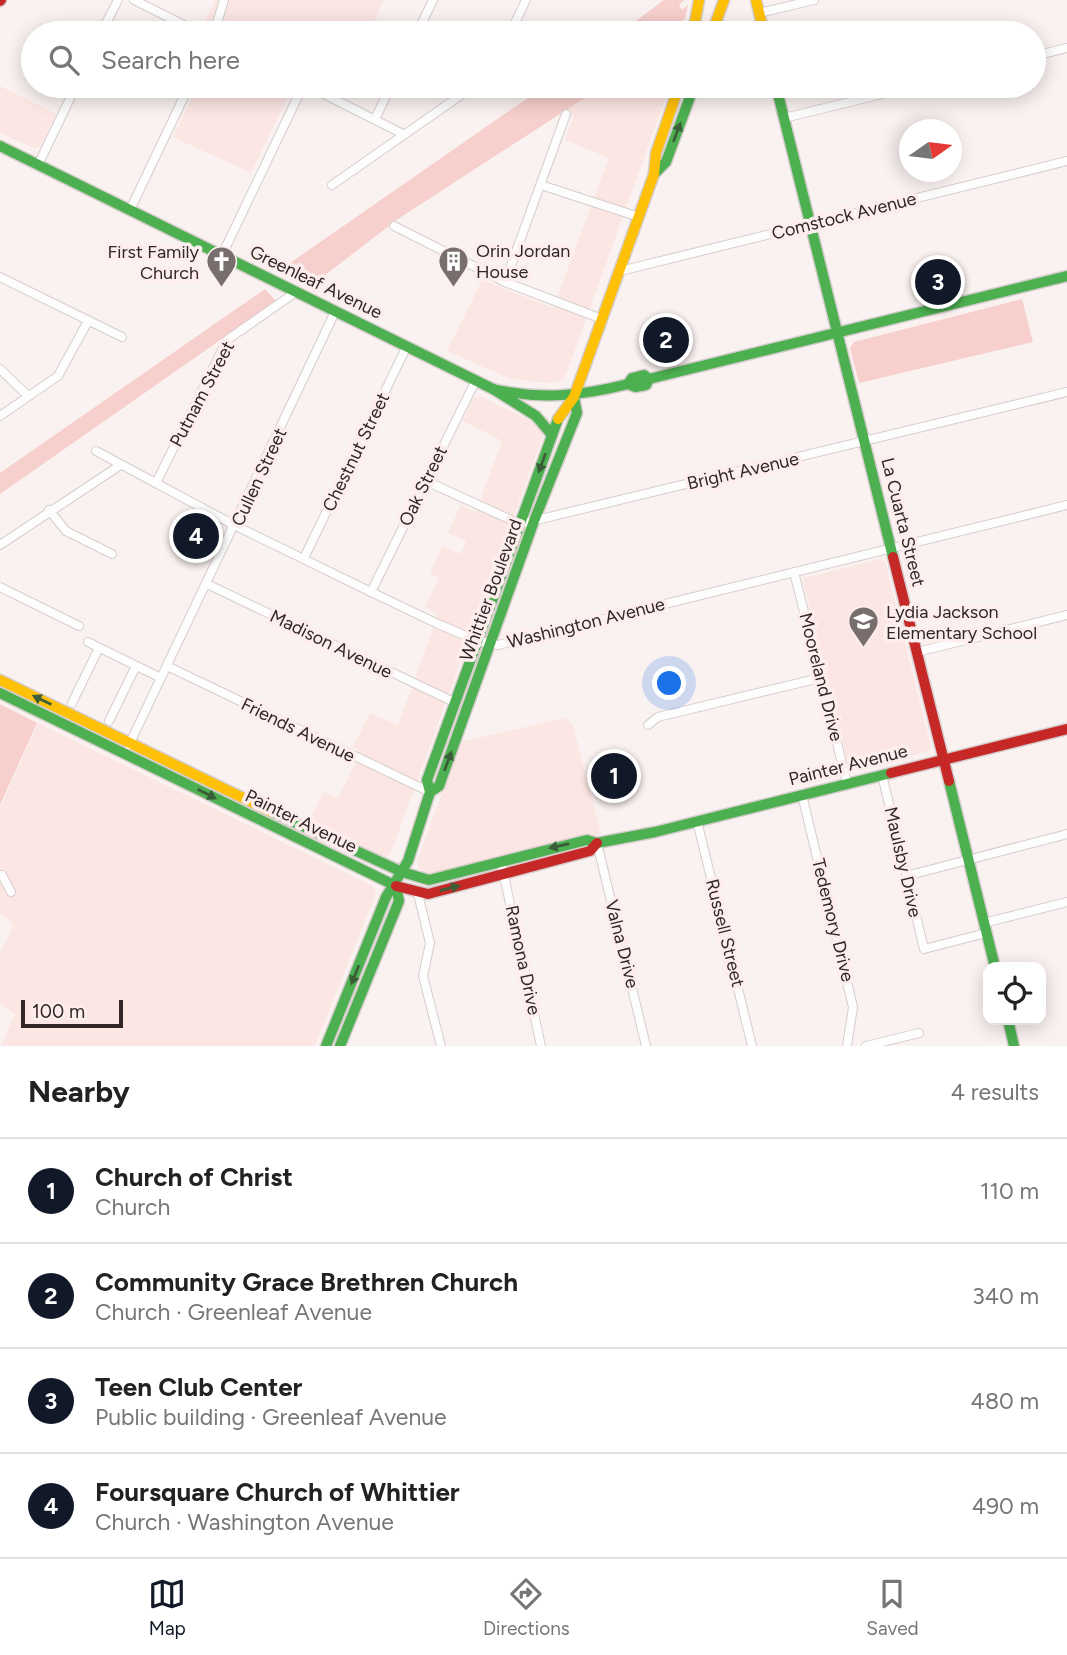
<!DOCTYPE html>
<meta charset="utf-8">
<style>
:root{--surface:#fff;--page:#f2f2f2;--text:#222;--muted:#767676;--line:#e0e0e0;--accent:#111827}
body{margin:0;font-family:Figtree,sans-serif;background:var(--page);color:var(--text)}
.controls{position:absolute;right:21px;bottom:21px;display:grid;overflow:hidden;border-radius:14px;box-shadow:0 4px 18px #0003}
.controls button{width:63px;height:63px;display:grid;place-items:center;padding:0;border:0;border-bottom:2px solid var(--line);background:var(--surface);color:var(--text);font:35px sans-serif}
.compass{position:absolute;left:899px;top:119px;width:63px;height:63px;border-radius:50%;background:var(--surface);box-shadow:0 4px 18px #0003;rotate:76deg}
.scale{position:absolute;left:21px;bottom:18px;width:102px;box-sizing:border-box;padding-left:7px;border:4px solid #302726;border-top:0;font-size:19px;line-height:24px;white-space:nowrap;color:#302726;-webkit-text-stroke:5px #fdeeed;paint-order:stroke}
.you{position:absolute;left:670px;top:684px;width:24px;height:24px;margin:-18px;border:5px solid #fff;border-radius:50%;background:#1a73e8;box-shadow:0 0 0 10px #1a73e833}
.badge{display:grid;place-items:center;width:46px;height:46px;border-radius:50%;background:var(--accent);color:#fff;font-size:23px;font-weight:700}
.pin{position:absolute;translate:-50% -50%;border:4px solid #fff;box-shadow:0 2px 7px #0006}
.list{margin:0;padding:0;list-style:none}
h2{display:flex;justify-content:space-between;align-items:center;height:91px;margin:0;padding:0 28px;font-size:30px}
h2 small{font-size:23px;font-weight:400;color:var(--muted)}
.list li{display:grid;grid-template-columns:46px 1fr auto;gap:21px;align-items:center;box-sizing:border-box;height:105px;padding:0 28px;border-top:2px solid var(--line)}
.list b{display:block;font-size:26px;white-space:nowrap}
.list p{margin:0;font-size:23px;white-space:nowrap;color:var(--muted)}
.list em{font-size:23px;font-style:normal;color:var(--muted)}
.icon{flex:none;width:38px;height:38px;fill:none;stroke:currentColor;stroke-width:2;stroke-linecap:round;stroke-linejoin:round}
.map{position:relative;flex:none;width:1067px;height:1046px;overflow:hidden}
.search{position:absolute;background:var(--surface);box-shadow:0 4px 18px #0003;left:21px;right:21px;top:21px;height:77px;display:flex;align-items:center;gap:18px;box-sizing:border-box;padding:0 24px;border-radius:38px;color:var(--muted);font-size:26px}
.sheet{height:511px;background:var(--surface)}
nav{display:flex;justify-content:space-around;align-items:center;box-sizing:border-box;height:98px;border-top:2px solid var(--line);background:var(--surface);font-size:19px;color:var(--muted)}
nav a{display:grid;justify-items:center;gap:4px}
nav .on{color:var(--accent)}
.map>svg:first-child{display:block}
.built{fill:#fce6e3}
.green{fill:#f7cfcc}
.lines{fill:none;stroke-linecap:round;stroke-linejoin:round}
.street-casing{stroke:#d5cdcb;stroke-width:10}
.fast-casing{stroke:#d5cdcb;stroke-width:13}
.slow-casing{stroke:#d5cdcb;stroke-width:13}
.jam-casing{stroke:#d5cdcb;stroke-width:13}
.street{stroke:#fefdfd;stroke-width:8}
.fast{stroke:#4caf50;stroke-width:10}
.slow{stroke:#ffc107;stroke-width:10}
.jam{stroke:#c62828;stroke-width:10}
.oneway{fill:#3b5d37}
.labels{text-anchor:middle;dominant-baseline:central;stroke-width:7;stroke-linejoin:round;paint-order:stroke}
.street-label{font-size:18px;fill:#302726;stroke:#fdeeed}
.poi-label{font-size:18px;fill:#302726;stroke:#fdeeed;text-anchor:start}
</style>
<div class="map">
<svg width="1067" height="1046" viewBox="0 0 1067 1046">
<rect width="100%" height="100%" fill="#faf2f0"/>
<g class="built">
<polygon points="215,0 384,0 369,33 218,33 204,23"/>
<polygon points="0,86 56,114 41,146 33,148 0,133"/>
<polygon points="198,86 293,86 251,173 173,137"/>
<polygon points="603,86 670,86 565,377 557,382 546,383 508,378 447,351 482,280 553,308 609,158 565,140 574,116 564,111"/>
<polygon points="480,396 531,421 545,431 390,855 384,857 309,821 323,792 338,798 361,752 353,747 370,713 398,725 438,615 425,607 439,578 430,574 442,546 461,554 466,541 448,533 461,505 476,512 502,441 463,421 474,398"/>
<polygon points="881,559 885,561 931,747 930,751 853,770 849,767 803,581 804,578"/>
<polygon points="564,718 573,725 601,834 430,874 419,869 417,861 461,742"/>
<polygon points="38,723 373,886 376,893 315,1046 1,1046 15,1014 0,1004 0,953 13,928 12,922 0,914 0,808"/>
</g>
<g class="green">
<polygon points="664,0 684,0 679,5 682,10 688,5 685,19 661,33 620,33"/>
<polygon points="545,86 603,86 398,219 312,285 280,270"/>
<polygon points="265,289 276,301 0,494 0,473"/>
<polygon points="1022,299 1033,342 859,383 850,348 854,342"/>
<polygon points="0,704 37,723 0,805"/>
</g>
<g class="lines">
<defs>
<g id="street">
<polyline points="134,0 200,33"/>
<polyline points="759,13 814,0"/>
<polyline points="101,33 118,0"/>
<polyline points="214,33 224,0"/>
<polyline points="417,33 433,0"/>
<polyline points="510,33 526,0"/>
<polyline points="1034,56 1067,48"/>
<polyline points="784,118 915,86"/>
<polyline points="375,119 391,86"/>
<polyline points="38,165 76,86"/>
<polyline points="332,185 474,86"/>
<polyline points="541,185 639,217"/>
<polyline points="130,210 189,86"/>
<polyline points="394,226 505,282 602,319"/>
<polyline points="222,255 302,88 308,86 403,134"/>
<polyline points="620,271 1067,161"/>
<polyline points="0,277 122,337"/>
<polyline points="505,282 566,114"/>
<polyline points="0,369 28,396"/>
<polyline points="0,416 58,376 88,321"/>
<polyline points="96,451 236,526 371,592 438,624 478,641 498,645 1067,505"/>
<polyline points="426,481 520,524 1067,392"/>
<polyline points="156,483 227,340 296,292"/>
<polyline points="49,510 66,531 112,554"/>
<polyline points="0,545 119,466"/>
<polyline points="304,558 407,346"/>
<polyline points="794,572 847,783"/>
<polyline points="207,584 456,703"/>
<polyline points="0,587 79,626"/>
<polyline points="371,592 476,380"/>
<polyline points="88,642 161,678"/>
<polyline points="917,652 1067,615"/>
<polyline points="167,666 430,792"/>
<polyline points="72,703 99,648"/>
<polyline points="109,721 136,666"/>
<polyline points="648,725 658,717 820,678"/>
<polyline points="129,745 335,312"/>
<polyline points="882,775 924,949 986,933"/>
<polyline points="802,795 853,1007 847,1046"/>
<polyline points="697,821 752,1046"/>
<polyline points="597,843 646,1046"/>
<polyline points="501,862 541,1046"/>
<polyline points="2,875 11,892"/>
<polyline points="906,876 1067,834"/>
<polyline points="418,894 430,943 423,976 441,1046"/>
<polyline points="984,923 1067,902"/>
<polyline points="866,1046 919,1033"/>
</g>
<g id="fast">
<polyline points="776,86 893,557"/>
<path d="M0 146 493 389C541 400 581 396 628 384L635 387 646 385 649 379"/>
<polyline points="654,174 666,162 694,86"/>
<polyline points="628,384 632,378 644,375 649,379 1067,276"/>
<polyline points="493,389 536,416 552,435"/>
<polyline points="0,693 396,886"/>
<polyline points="949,781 995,967"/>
<polyline points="430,792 439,786 534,521 577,413 574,397"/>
<polyline points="272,812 402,872"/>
<polyline points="402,872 429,880 587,840 597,843 655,832 891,773"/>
<polyline points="1008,1020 1014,1046"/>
<polyline points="326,1046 386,897 408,861 430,792 427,780 558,419"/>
<polyline points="340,1046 399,901 396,886"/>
</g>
<g id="slow">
<polyline points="756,0 764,33"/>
<polyline points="693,33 699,0"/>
<polyline points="712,33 724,0"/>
<polyline points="558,419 574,397 654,174 656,153 679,86"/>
<polyline points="0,680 272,812"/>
</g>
<g id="jam">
<polyline points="0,1 1,0"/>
<polyline points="893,557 949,781"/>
<polyline points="891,773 1067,729"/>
<polyline points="396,886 428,894 590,851 597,843"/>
</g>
</defs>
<use href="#street" class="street-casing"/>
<use href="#fast" class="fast-casing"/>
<use href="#slow" class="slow-casing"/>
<use href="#jam" class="jam-casing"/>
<use href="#street" class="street"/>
<use href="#fast" class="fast"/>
<use href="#slow" class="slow"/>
<use href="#jam" class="jam"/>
</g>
<defs><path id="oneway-solid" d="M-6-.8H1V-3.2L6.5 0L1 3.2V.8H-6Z" transform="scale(1.75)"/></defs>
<g class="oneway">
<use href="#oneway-solid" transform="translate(677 132) rotate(-70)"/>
<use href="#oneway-solid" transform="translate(542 463) rotate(110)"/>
<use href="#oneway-solid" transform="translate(42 700) rotate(-154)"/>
<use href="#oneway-solid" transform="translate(448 761) rotate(-70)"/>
<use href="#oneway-solid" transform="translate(207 794) rotate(27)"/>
<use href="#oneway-solid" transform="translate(559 846) rotate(167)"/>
<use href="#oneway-solid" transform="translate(450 888) rotate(-14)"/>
<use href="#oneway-solid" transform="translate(355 975) rotate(112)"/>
</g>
<defs>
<symbol id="building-pin" viewBox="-11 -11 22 30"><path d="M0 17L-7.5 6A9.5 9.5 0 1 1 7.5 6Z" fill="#776e6d" stroke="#fdeeed"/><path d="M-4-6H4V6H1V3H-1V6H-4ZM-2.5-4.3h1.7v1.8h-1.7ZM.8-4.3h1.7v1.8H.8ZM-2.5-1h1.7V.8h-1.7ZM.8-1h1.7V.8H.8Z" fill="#fff"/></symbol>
<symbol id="church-pin" viewBox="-11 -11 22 30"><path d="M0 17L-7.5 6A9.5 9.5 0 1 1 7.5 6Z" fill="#776e6d" stroke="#fdeeed"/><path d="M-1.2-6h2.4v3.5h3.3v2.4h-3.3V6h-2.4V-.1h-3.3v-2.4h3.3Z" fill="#fff"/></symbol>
<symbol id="school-pin" viewBox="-11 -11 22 30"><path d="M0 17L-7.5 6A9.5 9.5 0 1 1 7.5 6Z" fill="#776e6d" stroke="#fdeeed"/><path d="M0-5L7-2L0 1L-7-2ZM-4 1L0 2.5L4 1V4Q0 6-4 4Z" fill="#fff"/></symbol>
</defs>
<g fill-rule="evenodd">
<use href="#building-pin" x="436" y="244" width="35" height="47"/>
<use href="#church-pin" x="204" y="244" width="35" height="47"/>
<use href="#school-pin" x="846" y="604" width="35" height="47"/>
</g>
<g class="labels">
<g class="street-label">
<text transform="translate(844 216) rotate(-14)">Comstock Avenue</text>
<text transform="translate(316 282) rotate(26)">Greenleaf Avenue</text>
<text transform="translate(202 394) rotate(-62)">Putnam Street</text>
<text transform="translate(356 452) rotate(-64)">Chestnut Street</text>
<text transform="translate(743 471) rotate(-13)">Bright Avenue</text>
<text transform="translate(259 477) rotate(-65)">Cullen Street</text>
<text transform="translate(423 486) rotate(-64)">Oak Street</text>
<text transform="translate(903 522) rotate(76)">La Cuarta Street</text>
<text transform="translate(491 590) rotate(-70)">Whittier Boulevard</text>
<text transform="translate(586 623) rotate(-14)">Washington Avenue</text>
<text transform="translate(331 644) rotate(26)">Madison Avenue</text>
<text transform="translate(821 677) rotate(76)">Mooreland Drive</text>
<text transform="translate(298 730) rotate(26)">Friends Avenue</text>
<text transform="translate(848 765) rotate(-14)">Painter Avenue</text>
<text transform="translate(301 821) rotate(26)">Painter Avenue</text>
<text transform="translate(903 862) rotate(77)">Maulsby Drive</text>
<text transform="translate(833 920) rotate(76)">Tedemory Drive</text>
<text transform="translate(725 933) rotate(76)">Russell Street</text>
<text transform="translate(622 944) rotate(76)">Valna Drive</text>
<text transform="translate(523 960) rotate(78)">Ramona Drive</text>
</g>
<g class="poi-label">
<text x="476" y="251">Orin Jordan<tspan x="476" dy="21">House</tspan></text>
<text x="199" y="252" text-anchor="end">First Family<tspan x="199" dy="21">Church</tspan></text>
<text x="886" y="612">Lydia Jackson<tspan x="886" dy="21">Elementary School</tspan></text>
</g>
</g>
</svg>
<div class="controls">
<button><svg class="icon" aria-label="locate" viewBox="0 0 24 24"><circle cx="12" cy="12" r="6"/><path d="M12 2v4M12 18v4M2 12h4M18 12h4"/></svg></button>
</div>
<svg class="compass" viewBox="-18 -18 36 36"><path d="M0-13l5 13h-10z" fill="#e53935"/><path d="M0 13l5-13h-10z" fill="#767676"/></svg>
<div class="scale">100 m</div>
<div class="you"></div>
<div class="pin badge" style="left:614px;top:776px">1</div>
<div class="pin badge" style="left:666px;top:340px">2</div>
<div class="pin badge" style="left:938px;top:282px">3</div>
<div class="pin badge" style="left:196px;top:536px">4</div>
<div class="search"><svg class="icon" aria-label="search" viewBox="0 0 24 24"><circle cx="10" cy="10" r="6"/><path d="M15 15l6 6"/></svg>Search here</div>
</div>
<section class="sheet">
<h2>Nearby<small>4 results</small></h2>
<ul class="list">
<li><span class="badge">1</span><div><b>Church of Christ</b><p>Church</p></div><em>110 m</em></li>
<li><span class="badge">2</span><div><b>Community Grace Brethren Church</b><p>Church · Greenleaf Avenue</p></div><em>340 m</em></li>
<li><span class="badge">3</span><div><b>Teen Club Center</b><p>Public building · Greenleaf Avenue</p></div><em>480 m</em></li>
<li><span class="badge">4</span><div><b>Foursquare Church of Whittier</b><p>Church · Washington Avenue</p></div><em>490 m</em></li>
</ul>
</section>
<nav>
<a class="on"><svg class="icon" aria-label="map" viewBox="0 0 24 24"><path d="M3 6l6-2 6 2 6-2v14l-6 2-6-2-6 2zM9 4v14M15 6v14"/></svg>Map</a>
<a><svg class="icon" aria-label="directions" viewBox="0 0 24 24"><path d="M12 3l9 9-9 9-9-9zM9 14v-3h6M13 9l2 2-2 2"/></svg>Directions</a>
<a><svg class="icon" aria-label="saved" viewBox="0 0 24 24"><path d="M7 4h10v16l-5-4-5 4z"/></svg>Saved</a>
</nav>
